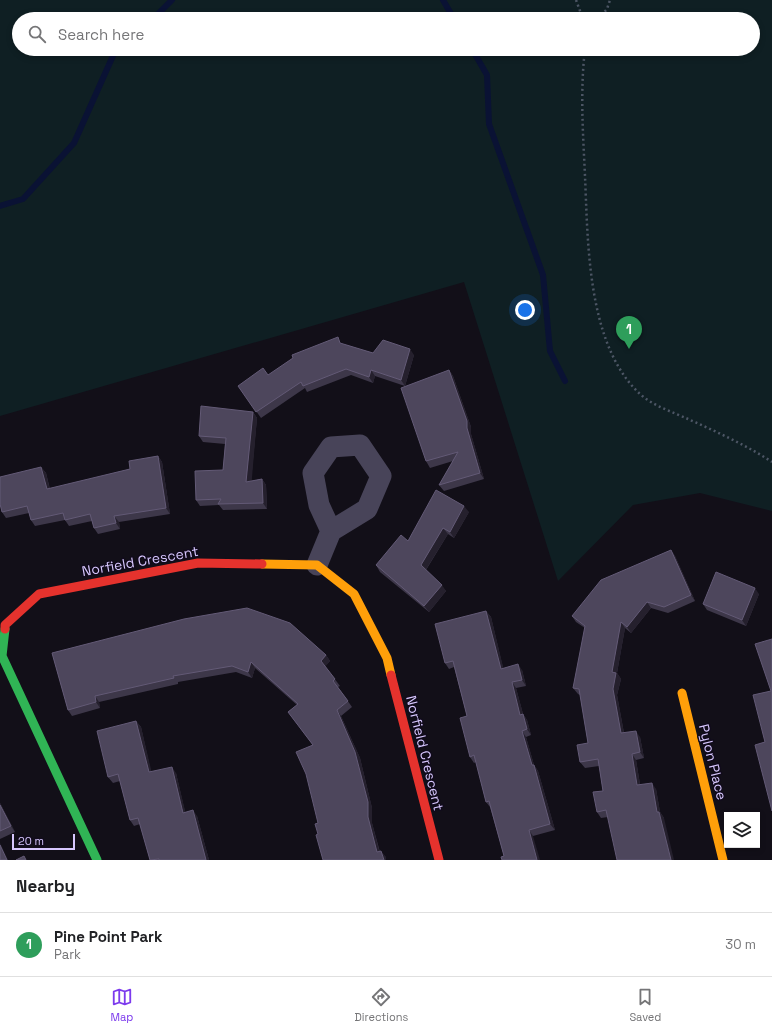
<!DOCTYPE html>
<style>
:root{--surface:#fff;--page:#f2f2f2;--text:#202124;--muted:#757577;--line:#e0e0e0;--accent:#7c3aed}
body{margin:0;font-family:"Space Grotesk",sans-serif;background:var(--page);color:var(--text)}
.controls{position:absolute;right:12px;bottom:12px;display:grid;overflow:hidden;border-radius:0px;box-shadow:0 2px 6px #0003}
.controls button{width:36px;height:36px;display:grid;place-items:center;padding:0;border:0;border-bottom:1px solid var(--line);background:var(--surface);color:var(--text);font:20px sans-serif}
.scale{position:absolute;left:12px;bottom:10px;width:63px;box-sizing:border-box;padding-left:4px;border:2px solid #d7c7fe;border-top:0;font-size:11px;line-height:14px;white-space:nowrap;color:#d7c7fe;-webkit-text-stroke:3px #110b1c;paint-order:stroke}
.you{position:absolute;left:525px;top:310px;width:14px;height:14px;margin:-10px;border:3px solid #fff;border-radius:50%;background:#1a73e8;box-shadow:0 0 0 6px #1a73e833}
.badge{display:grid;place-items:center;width:26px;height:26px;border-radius:50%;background:var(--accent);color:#fff;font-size:13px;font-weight:700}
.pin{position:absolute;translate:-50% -33px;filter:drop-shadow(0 1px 2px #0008)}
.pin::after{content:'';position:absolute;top:21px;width:14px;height:12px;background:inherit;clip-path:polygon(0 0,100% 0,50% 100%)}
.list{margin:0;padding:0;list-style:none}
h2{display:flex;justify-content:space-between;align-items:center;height:52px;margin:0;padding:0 16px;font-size:17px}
h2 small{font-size:13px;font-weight:400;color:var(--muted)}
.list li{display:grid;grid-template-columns:26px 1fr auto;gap:12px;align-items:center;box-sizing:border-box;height:64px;padding:0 16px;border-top:1px solid var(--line)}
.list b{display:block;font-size:15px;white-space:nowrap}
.list p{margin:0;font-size:13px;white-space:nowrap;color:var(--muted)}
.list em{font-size:13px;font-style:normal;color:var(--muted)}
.icon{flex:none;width:22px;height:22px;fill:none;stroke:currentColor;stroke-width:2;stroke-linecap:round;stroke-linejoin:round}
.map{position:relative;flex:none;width:772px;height:860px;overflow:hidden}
.search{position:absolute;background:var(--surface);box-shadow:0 2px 6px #0003;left:12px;right:12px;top:12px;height:44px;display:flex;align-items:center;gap:10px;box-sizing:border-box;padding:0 14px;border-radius:22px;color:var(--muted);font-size:15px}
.sheet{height:116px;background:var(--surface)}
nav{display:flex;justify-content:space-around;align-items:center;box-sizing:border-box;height:56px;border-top:1px solid var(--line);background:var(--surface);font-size:11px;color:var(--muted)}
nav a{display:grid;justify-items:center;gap:2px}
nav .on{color:var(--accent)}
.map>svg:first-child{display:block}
.green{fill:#0f1f23;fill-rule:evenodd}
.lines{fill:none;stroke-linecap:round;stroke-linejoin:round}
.stream{stroke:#0a1234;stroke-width:6}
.path{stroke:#4d5665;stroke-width:2.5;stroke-dasharray:2 3;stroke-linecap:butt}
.street{stroke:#484459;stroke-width:21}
.fast{stroke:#30b455;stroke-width:9}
.slow{stroke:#ff9f0a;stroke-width:9}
.jam{stroke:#e5322d;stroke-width:9}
.wall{fill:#3d3749}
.shaded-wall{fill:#25202d}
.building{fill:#4d465c;stroke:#635a76}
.labels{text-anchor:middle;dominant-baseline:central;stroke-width:3;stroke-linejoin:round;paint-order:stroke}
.street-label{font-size:14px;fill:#d7c7fe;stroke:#110b1c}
</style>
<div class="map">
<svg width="772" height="860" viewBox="0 0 772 860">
<rect width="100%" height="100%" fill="#120f18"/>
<path class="green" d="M0 0H772V511L700 493 633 505 558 581 464 282 0 416ZM19 19H753V49H19Z"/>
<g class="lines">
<g class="stream">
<polyline points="443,0 454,19"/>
<polyline points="153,19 172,0"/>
<polyline points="472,49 487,75 489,124 543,275 550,351 565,381"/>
<polyline points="0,206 23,199 74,143 116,49"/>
</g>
<g class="path">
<polyline points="576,0 583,19"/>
<polyline points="598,19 607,9 610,0"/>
<path d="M585 49C580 91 583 133 585 176 588 243 587 345 640 394 653 406 673 412 688 419 717 432 746 445 772 462"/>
</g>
<polyline class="street" points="317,565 331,531 367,509 381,476 360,445 331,447 313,473 319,505 331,531"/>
<polyline class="fast" points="5,629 2,656 97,860"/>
<g class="slow">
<polyline points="262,564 317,565 354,594 387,658 391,675"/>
<polyline points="682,693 723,860"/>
</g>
<g class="jam">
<polyline points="5,629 5,625 39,594 198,563 262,564"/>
<polyline points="391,675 439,860"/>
</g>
</g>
<g class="wall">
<polygon points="343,344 373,353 414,355 405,386 375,376 373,383 351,375 307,392 305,388 261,418 238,386 268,375"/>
<polygon points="449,370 453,376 471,427 471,434 484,479 444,491 439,485 453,461 430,468 426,461"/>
<polygon points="253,412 257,418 251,481 262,479 266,485 267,509 223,510 219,505 200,506 196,500 223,470 225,444 203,442 199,436"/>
<polygon points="158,456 162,462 170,514 119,522 120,529 98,534 94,528 92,521 69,526 65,520 35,526 31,520 29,513 6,518 2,512 41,467 46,473 50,489 130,469"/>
<polygon points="469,512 454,538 448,534 426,570 446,591 429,612 380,572 376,565 408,541"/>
<polygon points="671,550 675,556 695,601 668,613 651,608 631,633 625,628 617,673 621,679 617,695 624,733 640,737 644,758 636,760 640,784 656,789 660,812 664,818 608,817 601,818 597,812 603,791 599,766 585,768 580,762 588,743 580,695 578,694 573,688 585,628 576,622 572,616"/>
<polygon points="759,594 746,626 707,610 703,604"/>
<polygon points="486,611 491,617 503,668 522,670 526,686 516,688 523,714 527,720 531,735 526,737 534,765 538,771 555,830 533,836 504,856 490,807 486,802 476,762 474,763 470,757 467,716 454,667 449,669 445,663"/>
<polygon points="52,653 326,655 330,661 325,666 340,686 338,687 352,707 341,716 360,758 372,808 372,823 380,852 386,857 318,834 318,823 313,745 288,712 297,705 255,668 252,678 236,672 178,682 178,684 99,702 100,708 72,716 68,710"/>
<polygon points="136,721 141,727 151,772 176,773 185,812 197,816 209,860 150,860 140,824 134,826 130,820 120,781 113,783 108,777"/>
<polygon points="0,803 15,832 0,839"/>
</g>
<g class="shaded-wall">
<polygon points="410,349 414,355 405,386 401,380"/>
<polygon points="371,370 375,376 373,383 369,377"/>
<polygon points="449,370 453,376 471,427 471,434 484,479 480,473"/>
<polygon points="253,412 257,418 251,489 246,482"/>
<polygon points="158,456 162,462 170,514 166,508"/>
<polygon points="41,467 46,473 51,495 47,489"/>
<polygon points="262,479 266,485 267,509 263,503"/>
<polygon points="464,506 469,512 454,538 450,532"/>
<polygon points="114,516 119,522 120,529 116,523"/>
<polygon points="443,528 448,534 425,571 421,565"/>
<polygon points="671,550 675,556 695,601 691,595"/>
<polygon points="442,585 446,591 429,612 424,606"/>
<polygon points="755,588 759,594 746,626 742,620"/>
<polygon points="647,602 651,608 631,633 627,627"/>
<polygon points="486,611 491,617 505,675 501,669"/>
<polygon points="621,622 625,628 617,673 621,679 617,695 625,739 621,733 613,689 612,672"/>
<polygon points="326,655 330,661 325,667 321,661"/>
<polygon points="251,662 255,668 252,678 248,672"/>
<polygon points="518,664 522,670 526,686 522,680"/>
<polygon points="512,682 516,688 523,714 527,720 531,735 527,729 520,715"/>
<polygon points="95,696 99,702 100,708 96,702"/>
<polygon points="337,710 341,716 360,758 372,808 372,823 381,858 377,852"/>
<polygon points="136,721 141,727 153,778 149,772"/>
<polygon points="522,731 526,737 534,765 538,771 555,830 550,824 532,765"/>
<polygon points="636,731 640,737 644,758 640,752"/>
<polygon points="632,754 636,760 641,791 637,785"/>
<polygon points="172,767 176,773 187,819 183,813"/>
<polygon points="652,783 656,789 660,812 664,818 674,860 671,860 657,812"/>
<polygon points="0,803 15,832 11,826 0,805"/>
<polygon points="193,810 197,816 209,860 206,860"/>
<polygon points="529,830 533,836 540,860 537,860"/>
<polygon points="0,843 8,860 7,860 0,845"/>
<polygon points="381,851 386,857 386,860 384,860"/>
</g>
<g class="building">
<polygon points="338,337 340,343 373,353 383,340 410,349 401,380 371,370 369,377 346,369 303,386 301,382 256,412 238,386 263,368 268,375 293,358 292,355"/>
<polygon points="449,370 467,421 467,428 480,473 439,485 458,452 426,461 401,388"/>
<polygon points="201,406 253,412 246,482 262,479 263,503 218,504 221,499 196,500 195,471 223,470 226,438 199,436"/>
<polygon points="158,456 166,508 114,516 116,523 94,528 90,514 65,520 63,513 31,520 27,506 2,512 0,504 0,477 41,467 47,489 130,469 129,461"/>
<polygon points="436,490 464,506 450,532 443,528 421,565 442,585 424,606 376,565 401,535 408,541"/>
<polygon points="671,550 691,595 664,607 647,602 627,627 621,622 612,672 616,673 613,689 621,733 636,731 640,752 632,754 637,785 652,783 657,812 659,812 671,860 617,860 606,810 597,812 593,792 603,791 598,759 580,762 577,745 588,743 579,689 573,688 585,626 572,616 601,580"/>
<polygon points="716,572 755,588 742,620 703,604"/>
<polygon points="247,608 290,623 326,655 321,661 335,679 333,681 348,701 337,710 355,752 368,802 368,817 377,852 381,851 384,860 323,860 316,835 318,834 315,824 318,823 306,774 296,752 313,745 288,712 298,704 251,662 248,672 232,666 173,676 174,678 95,696 96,702 68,710 52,653 184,619"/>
<polygon points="486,611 501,669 518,664 522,680 512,682 520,715 523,714 527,729 522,731 532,765 534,765 550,824 529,830 537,860 502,860 501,857 504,856 489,801 486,802 474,755 470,757 460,718 467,716 453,661 445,663 435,624"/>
<polygon points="772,639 772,811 755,745 765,742 753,695 771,691 755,644"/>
<polygon points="136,721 149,772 172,767 183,813 193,810 206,860 159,860 159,859 150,860 138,818 130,820 118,774 108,777 97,731"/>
<polygon points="0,805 11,826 0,831"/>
<polygon points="0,845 7,860 0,860"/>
<polygon points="24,856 26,860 16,860"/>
</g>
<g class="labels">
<g class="street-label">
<text transform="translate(140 561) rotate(-10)">Norfield Crescent</text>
<text transform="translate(425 753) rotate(76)">Norfield Crescent</text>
<text transform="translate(713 762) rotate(76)">Pylon Place</text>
</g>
</g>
</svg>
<div class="controls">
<button><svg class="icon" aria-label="layers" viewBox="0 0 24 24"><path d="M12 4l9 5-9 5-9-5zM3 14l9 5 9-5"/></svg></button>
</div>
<div class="scale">20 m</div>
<div class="you"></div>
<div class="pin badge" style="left:629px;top:349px;background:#2e9e5b">1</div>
<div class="search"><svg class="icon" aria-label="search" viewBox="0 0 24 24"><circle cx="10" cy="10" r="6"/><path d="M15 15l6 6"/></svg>Search here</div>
</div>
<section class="sheet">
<h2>Nearby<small></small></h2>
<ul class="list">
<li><span class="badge" style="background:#2e9e5b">1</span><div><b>Pine Point Park</b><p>Park</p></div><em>30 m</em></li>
</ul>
</section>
<nav>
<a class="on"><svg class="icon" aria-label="map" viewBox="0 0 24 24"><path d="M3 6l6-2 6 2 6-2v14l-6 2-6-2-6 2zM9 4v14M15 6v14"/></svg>Map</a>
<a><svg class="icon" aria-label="directions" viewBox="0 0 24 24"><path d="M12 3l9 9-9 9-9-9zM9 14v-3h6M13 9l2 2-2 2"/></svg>Directions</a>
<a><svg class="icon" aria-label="saved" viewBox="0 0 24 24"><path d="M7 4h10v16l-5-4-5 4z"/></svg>Saved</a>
</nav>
